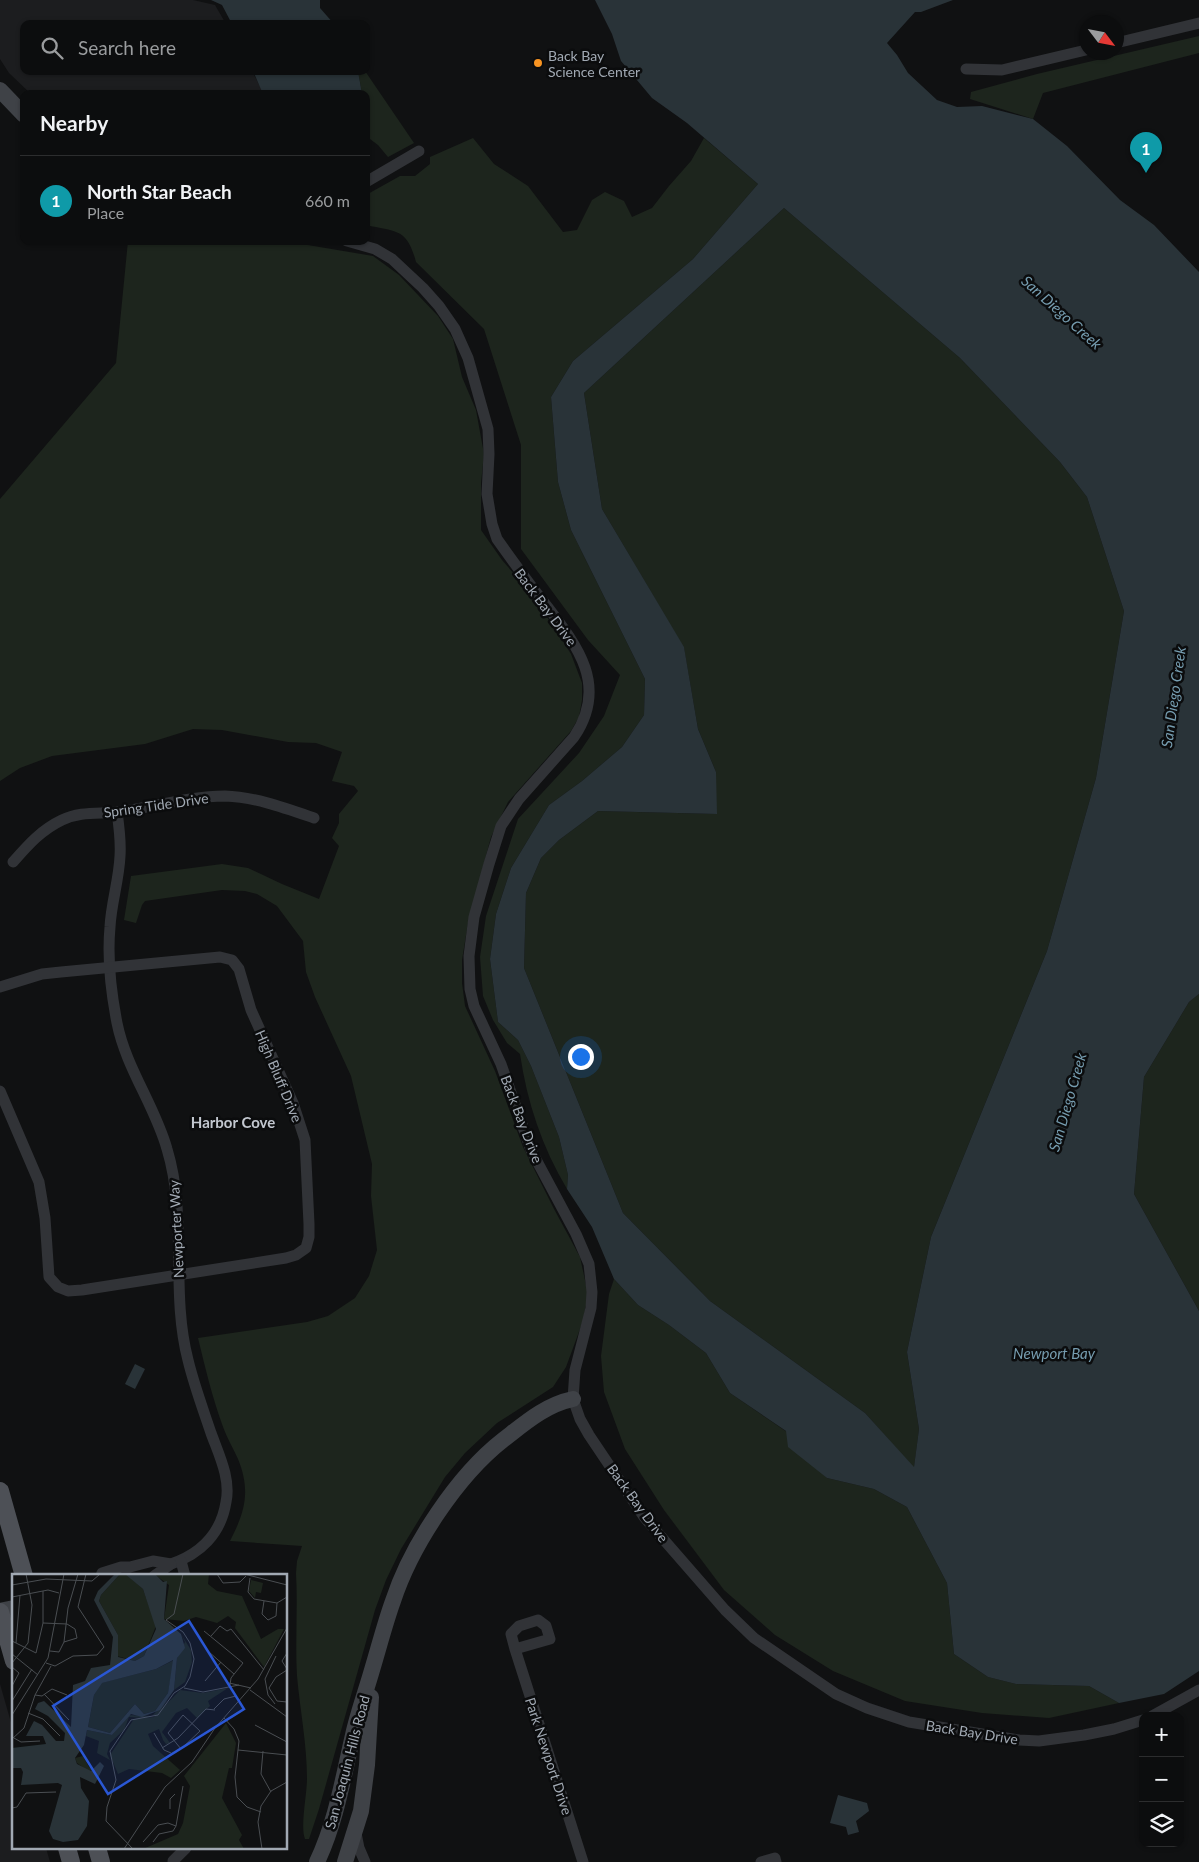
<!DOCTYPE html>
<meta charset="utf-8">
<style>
:root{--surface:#0c0d0e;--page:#1a1b1c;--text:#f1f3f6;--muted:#9a9c9e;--line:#2c2d2e;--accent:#db2777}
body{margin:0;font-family:Lato,sans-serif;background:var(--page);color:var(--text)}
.controls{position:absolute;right:15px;bottom:15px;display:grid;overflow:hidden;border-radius:10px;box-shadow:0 1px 4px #0004}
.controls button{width:45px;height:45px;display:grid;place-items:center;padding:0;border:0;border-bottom:1px solid var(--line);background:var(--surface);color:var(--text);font:25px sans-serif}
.compass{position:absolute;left:1079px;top:15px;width:45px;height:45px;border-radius:50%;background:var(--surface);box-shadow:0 1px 4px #0004;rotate:122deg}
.you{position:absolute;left:580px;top:1056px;width:18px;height:18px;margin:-12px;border:4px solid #fff;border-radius:50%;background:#1a73e8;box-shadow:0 0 0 8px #1a73e833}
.badge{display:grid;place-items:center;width:32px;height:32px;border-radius:50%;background:var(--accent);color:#fff;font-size:16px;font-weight:700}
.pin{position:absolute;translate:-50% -41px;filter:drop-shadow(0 1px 2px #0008)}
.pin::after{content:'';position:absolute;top:26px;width:18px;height:15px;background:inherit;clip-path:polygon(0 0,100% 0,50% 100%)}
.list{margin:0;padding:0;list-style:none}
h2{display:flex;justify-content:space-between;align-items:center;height:65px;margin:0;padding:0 20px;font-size:21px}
h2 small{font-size:16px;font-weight:400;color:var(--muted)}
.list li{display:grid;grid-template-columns:32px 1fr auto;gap:15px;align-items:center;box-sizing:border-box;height:90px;padding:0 20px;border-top:1px solid var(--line)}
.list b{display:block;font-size:19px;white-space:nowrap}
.list p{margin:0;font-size:16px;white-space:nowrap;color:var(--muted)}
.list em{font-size:16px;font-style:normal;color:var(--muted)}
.icon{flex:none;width:28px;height:28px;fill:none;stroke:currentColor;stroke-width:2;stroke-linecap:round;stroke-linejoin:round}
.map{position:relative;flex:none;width:1199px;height:1862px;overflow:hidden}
.search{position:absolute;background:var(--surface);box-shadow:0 1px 4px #0004;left:20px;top:20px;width:350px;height:55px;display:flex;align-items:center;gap:12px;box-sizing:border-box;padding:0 18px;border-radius:10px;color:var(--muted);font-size:19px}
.panel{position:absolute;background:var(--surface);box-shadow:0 1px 4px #0004;left:20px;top:90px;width:350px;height:155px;border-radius:10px}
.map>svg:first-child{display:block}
.built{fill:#1c1d1f}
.green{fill:#1d251d}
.water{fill:#293338;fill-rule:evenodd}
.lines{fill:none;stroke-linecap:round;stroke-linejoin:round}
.street{stroke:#313337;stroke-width:11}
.secondary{stroke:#3f4247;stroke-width:16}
.primary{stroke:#4d5056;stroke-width:18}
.poi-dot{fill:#f89422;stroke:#0b0c0d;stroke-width:2}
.labels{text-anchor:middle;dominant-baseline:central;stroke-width:5;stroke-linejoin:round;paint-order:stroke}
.poi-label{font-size:14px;fill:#a1a9b3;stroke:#0b0c0d;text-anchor:start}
.street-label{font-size:14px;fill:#a1a9b3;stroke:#0b0c0d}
.water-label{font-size:15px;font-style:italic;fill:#769db0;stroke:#0b0c0d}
.neighbourhood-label{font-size:15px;font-weight:bold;fill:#c2c7cf;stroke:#0b0c0d}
.inset-road{fill:none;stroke:#4a4e52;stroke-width:1}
.view{fill:#2a57d4;fill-opacity:0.15;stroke:#2a57d4;stroke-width:2.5}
.inset-edge{fill:none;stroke:#a1a9b3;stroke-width:2.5}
</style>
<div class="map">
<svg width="1199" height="1862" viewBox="0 0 1199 1862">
<rect width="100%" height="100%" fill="#101112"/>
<g class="built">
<polygon points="0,0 193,0 215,5 226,24 24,24 24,71 252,71 264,94 31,94 9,73 0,59"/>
<polygon points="0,1684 14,1733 14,1848 46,1848 50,1862 0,1862"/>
</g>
<g class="green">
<polygon points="1199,36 1199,53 1043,93 1033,119 970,99 971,92 1037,74"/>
<polygon points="358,71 365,71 414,143 388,157 378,145 366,136 366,94 362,94"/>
<path d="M473 138 494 164 528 186 563 232 577 230 592 200 605 192 624 201 632 217 652 208 669 186 691 161 704 138 758 184 693 259 573 361 551 397 558 482 571 530 645 679 644 715 622 747 582 781 549 805 511 868 496 914 490 959 498 1022 518 1040 531 1066 559 1137 568 1175 567 1189C542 1147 527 1102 520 1054L507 1043 493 1020 483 996 480 957 486 916 518 819 579 753 604 716 620 675 588 640 521 549V445L484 329 416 262C407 228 397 232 366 225V195L400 176H415L430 164V157Z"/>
<polygon points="784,208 960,358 1060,462 1087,497 1124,611 1096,778 1047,951 931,1237 907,1352 919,1429 914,1468 865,1413 710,1301 623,1213 524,968 526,893 541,858 559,840 598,811 716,814 716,772 698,729 684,648 602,509 584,393"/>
<path d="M128 241H284L373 256 399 275 438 316 453 339 462 377 476 410 484 454 481 483V530L502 560 532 595 557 632 571 654 582 683V700L579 717 571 731 508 802 491 837 468 923 462 960V983L465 1006 495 1071 523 1147 554 1209 580 1257 588 1294 583 1321 566 1367 553 1387 497 1423 465 1453 445 1477 401 1549 386 1580 375 1610 319 1809 309 1839H305C300 1827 307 1794 307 1779 307 1744 300 1710 297 1676 295 1642 298 1607 296 1573L297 1561 302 1546 230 1541C245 1512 251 1491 238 1459 233 1448 226 1436 222 1424 212 1396 205 1367 198 1338L307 1322 328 1316 355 1298 369 1276 377 1250 371 1196 372 1164 351 1076 315 997 306 972 303 941 277 906 257 894 245 891 222 890 145 901 142 905 136 923 124 920 131 876 222 864 248 868 282 884 319 899 339 846 332 838 339 823V814L358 791 354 786 332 781 342 752 316 743 288 742 222 730 193 729 145 744 52 756 20 768 0 781V499L116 363Z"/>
<polygon points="1199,994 1199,1311 1134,1194 1144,1077 1189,1002"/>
<polygon points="614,1279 638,1305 669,1325 706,1353 730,1393 787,1432 827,1478 874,1489 907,1507 947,1583 954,1654 988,1677 1016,1684 1089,1686 1119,1703 1049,1718 982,1713 905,1701 833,1671 775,1635 724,1590 664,1510 625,1449 604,1392 601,1356 609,1294"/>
</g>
<g class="water">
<polygon points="211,0 320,0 320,8 334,24 232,24 222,5"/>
<path d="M595 0H953L921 12H915L887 43 897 55 908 73 937 100 957 107 982 106 1033 119 1067 146 1120 200 1154 225 1199 272V994L1189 1002 1144 1077 1134 1194 1199 1311V1671L1164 1694 1119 1703 1089 1686 1016 1684 988 1677 954 1654 947 1583 907 1507 874 1489 827 1478 788 1447 786 1431 730 1393 706 1353 669 1325 638 1305 614 1279 592 1227 567 1189 568 1175 559 1137 531 1066 518 1040 498 1022 490 959 496 914 511 868 549 805 582 781 622 747 644 715 645 679 571 530 558 482 551 397 573 361 693 259 758 184 687 123 652 98 621 61 612 34ZM784 208 960 358 1060 462 1087 497 1124 611 1096 778 1047 951 931 1237 907 1352 919 1429 914 1467 865 1413 710 1301 623 1213 524 968 526 893 541 858 559 840 598 811 717 814 716 772 698 729 684 647 602 509 584 393Z"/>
<polygon points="253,71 358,71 362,94 263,94"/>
<polygon points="135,1364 145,1369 135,1389 125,1384"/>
<polygon points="838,1795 867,1803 869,1811 856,1821 859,1832 848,1835 846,1827 830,1823"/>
</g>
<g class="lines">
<g class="street">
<polyline points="1116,43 1199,23"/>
<polyline points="966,69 1002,70 1086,50"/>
<polyline points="366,182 419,151"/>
<path d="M347 241 375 249 392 259 423 288 439 306 455 329 468 358 488 429 489 454 487 494 492 524 497 539C512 560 527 581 543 601 575 643 610 684 574 737L519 799 501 826 489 864 474 917 469 956 470 989 474 1006 501 1064 531 1150 576 1234 589 1264 592 1292 591 1308 575 1370 573 1399 580 1419 589 1435 644 1517 725 1610 754 1638 836 1694 867 1708 909 1722 1019 1740 1039 1741 1084 1735 1114 1729 1143 1720"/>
<path d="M117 812C119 826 121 842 120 856 119 880 111 904 110 927 107 959 111 992 117 1023 126 1068 155 1106 167 1149 188 1218 170 1291 188 1360 194 1385 203 1409 211 1433 219 1455 231 1479 226 1502 221 1534 200 1554 171 1564"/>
<path d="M13 862C28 845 41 830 62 820 80 811 99 814 118 812 154 807 189 796 225 796 255 797 285 808 314 818"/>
<polyline points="0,987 42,974 61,972 220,957 232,960 239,969 251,1010 293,1103 305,1140 309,1224 309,1237 306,1248 296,1255 286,1258 82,1290 68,1291 58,1287 49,1277 45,1218 39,1182 0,1091"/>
<polyline points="181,1561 185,1576"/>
<polyline points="101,1576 102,1573 121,1567 130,1567 153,1561 171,1564 154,1576"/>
<polyline points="515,1649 550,1639 546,1626 538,1620 519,1626 511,1634 515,1649 583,1862"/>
<polyline points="1152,1716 1199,1690"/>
<polyline points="356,1833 359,1848 365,1862"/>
<polyline points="173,1861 186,1848"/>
<polyline points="761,1862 775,1858 776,1862"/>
</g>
<g class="secondary">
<polyline points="0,90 24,115"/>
<polyline points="0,1611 14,1608"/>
<path d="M317 1862C336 1822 343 1778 353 1735 358 1713 366 1691 372 1670 379 1647 385 1623 393 1601 411 1546 457 1476 503 1440 525 1423 545 1405 573 1399"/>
<polyline points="345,1862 361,1811 367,1765 371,1697"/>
</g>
<g class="primary">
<polyline points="0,1491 24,1576"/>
<polyline points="0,1612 14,1661"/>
<polyline points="67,1848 71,1862"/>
<polyline points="97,1848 101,1862"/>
</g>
</g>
<circle class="poi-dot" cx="538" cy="63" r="5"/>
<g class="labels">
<g class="poi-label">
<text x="548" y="55">Back Bay<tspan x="548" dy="16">Science Center</tspan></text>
</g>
<g class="street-label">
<text transform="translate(546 607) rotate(53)">Back Bay Drive</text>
<text transform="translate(156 805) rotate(-8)">Spring Tide Drive</text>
<text transform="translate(279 1076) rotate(67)">High Bluff Drive</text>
<text transform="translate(522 1119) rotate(69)">Back Bay Drive</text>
<text transform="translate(176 1229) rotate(-93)">Newporter Way</text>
<text transform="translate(638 1503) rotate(54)">Back Bay Drive</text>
<text transform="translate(972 1732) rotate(9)">Back Bay Drive</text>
<text transform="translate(549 1756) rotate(72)">Park Newport Drive</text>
<text transform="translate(347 1762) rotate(-75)">San Joaquin Hills Road</text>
</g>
<g class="water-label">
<text transform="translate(1062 312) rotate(42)">San Diego Creek</text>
<text transform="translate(1173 697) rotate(-82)">San Diego Creek</text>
<text transform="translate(1067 1102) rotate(-74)">San Diego Creek</text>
<text x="1054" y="1353">Newport Bay</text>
</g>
<g class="neighbourhood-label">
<text x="233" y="1122">Harbor Cove</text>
</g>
</g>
<g transform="translate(12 1574)">
<rect width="275" height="275" fill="#101112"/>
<path d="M108 0 115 1 131 15 144 52 132 82 123 87 105 82 106 61 87 27 89 21ZM197 0 196 10 205 17 230 22 249 65 266 55H272L252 93 223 54 224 48 216 42 205 49 184 43 172 47 152 45 157 11 143 1ZM239 6 251 9 249 19 244 18 243 24 237 17ZM169 60 179 76 180 88 173 108 162 116 165 84 173 68ZM162 86 156 119 143 137 132 140 123 130 98 159 76 153 82 121 89 109 144 95ZM216 114 196 127 198 132 185 144 175 134 164 139 150 158 158 169 154 170 151 166 147 155 136 160 141 172 168 196 159 204 150 199 117 195 106 200 98 181 122 145 142 143 168 116 191 119ZM157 124 147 139 144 141 132 144 117 143 112 156 98 169 95 180 98 186 85 179 87 167 74 162 75 156 100 161 116 141 140 142ZM214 149 224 169 220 194H217L210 224 230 261 227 266 232 275H131L166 260 171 249 178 212 172 202ZM71 182 77 193 82 196 76 197 65 189 63 184Z" fill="#1d251d"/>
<path d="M103 0H108L89 21 87 27 106 61V83L123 87 132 82 144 55 131 15 113 0H143L151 8 155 7 152 45 169 60 173 74 165 84 162 116 148 136 130 143 119 140 100 161 75 156 72 171 63 184 65 190 79 197 88 188 92 192 83 210 68 203 69 214 77 227 75 252 66 266 51 268 41 265 37 257 50 211 46 209 9 211 11 198 9 194H0V174L34 170 31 162H14L22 147 30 151 44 167H52L53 159 36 142 23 135 26 129 32 127 59 153 61 111 73 107 79 94 98 91 101 63 82 26 86 17ZM161 86 156 119 143 137 132 140 123 130 98 159 76 153 82 121 90 109 144 95Z" fill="#293338" fill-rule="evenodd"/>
<path class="inset-road" d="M205 0 211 9 228 8 234 2M232 0 275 11M238 4 236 18 242 25 265 29 275 23M0 11 34 5 80 7 88 0M0 23 36 16 47 19M252 27 250 40 256 46 264 42 265 29M31 49 55 50 63 55 65 64 52 68M192 57 231 89 219 104 218 111M199 62 208 52 215 57 219 55 252 96M0 67 24 79 31 49V17M4 69 8 21M38 77 47 78 52 68 56 34 66 0M197 78 222 100M275 79 270 87 275 95M0 80 26 101M0 89 16 69 20 31 14 0M34 89 43 92 61 82 85 81 92 73 66 33 74 0M0 93 7 99 0 112M275 96 264 103 257 114 265 127 275 128M193 107 209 88M217 109 239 114M172 114 191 118 227 111M238 116 275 143M32 120 57 146M23 121 30 122 40 115 55 121M0 127 20 95M263 130 256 121 253 105 264 82M202 135 212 125 224 122M16 139 31 145 48 162M0 141 36 84 52 0M171 141 188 157 169 175 156 159ZM212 144 222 155 227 167 223 203 225 223 235 233 249 238M243 151 275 168M142 159 152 176 159 179M2 164 9 168 28 167M0 165 12 154 23 121 39 92M150 174 166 164 194 135 203 136M226 176 275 181M251 177 249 200 259 218M0 234 5 233 14 219 44 218M158 235V225L163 220M131 268 146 251 156 249 164 252M141 268 147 260 161 257 164 252 171 212M112 275 153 213 180 188 203 154 246 105 275 54M121 275 94 247 95 233 104 206 98 177 119 146 146 141 162 119 173 112 178 103 182 85 178 69 171 58 154 46 162 40 171 0M250 275 246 248 249 232 259 217 275 208"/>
<path class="view" d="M177 47 232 135 96 220 41 132Z"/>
<rect width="275" height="275" class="inset-edge"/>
</g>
</svg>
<div class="controls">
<button>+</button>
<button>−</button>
<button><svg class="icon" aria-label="layers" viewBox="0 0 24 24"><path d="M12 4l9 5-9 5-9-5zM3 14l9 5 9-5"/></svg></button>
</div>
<svg class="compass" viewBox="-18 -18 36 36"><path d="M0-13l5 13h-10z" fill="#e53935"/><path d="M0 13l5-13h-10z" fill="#9a9c9e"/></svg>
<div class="you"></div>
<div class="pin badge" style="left:1146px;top:173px;background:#0f9aa8">1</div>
<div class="search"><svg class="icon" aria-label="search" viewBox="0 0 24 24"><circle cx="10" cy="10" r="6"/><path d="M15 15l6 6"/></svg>Search here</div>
<section class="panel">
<h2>Nearby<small></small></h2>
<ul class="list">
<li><span class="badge" style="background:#0f9aa8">1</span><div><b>North Star Beach</b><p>Place</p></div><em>660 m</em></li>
</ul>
</section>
</div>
